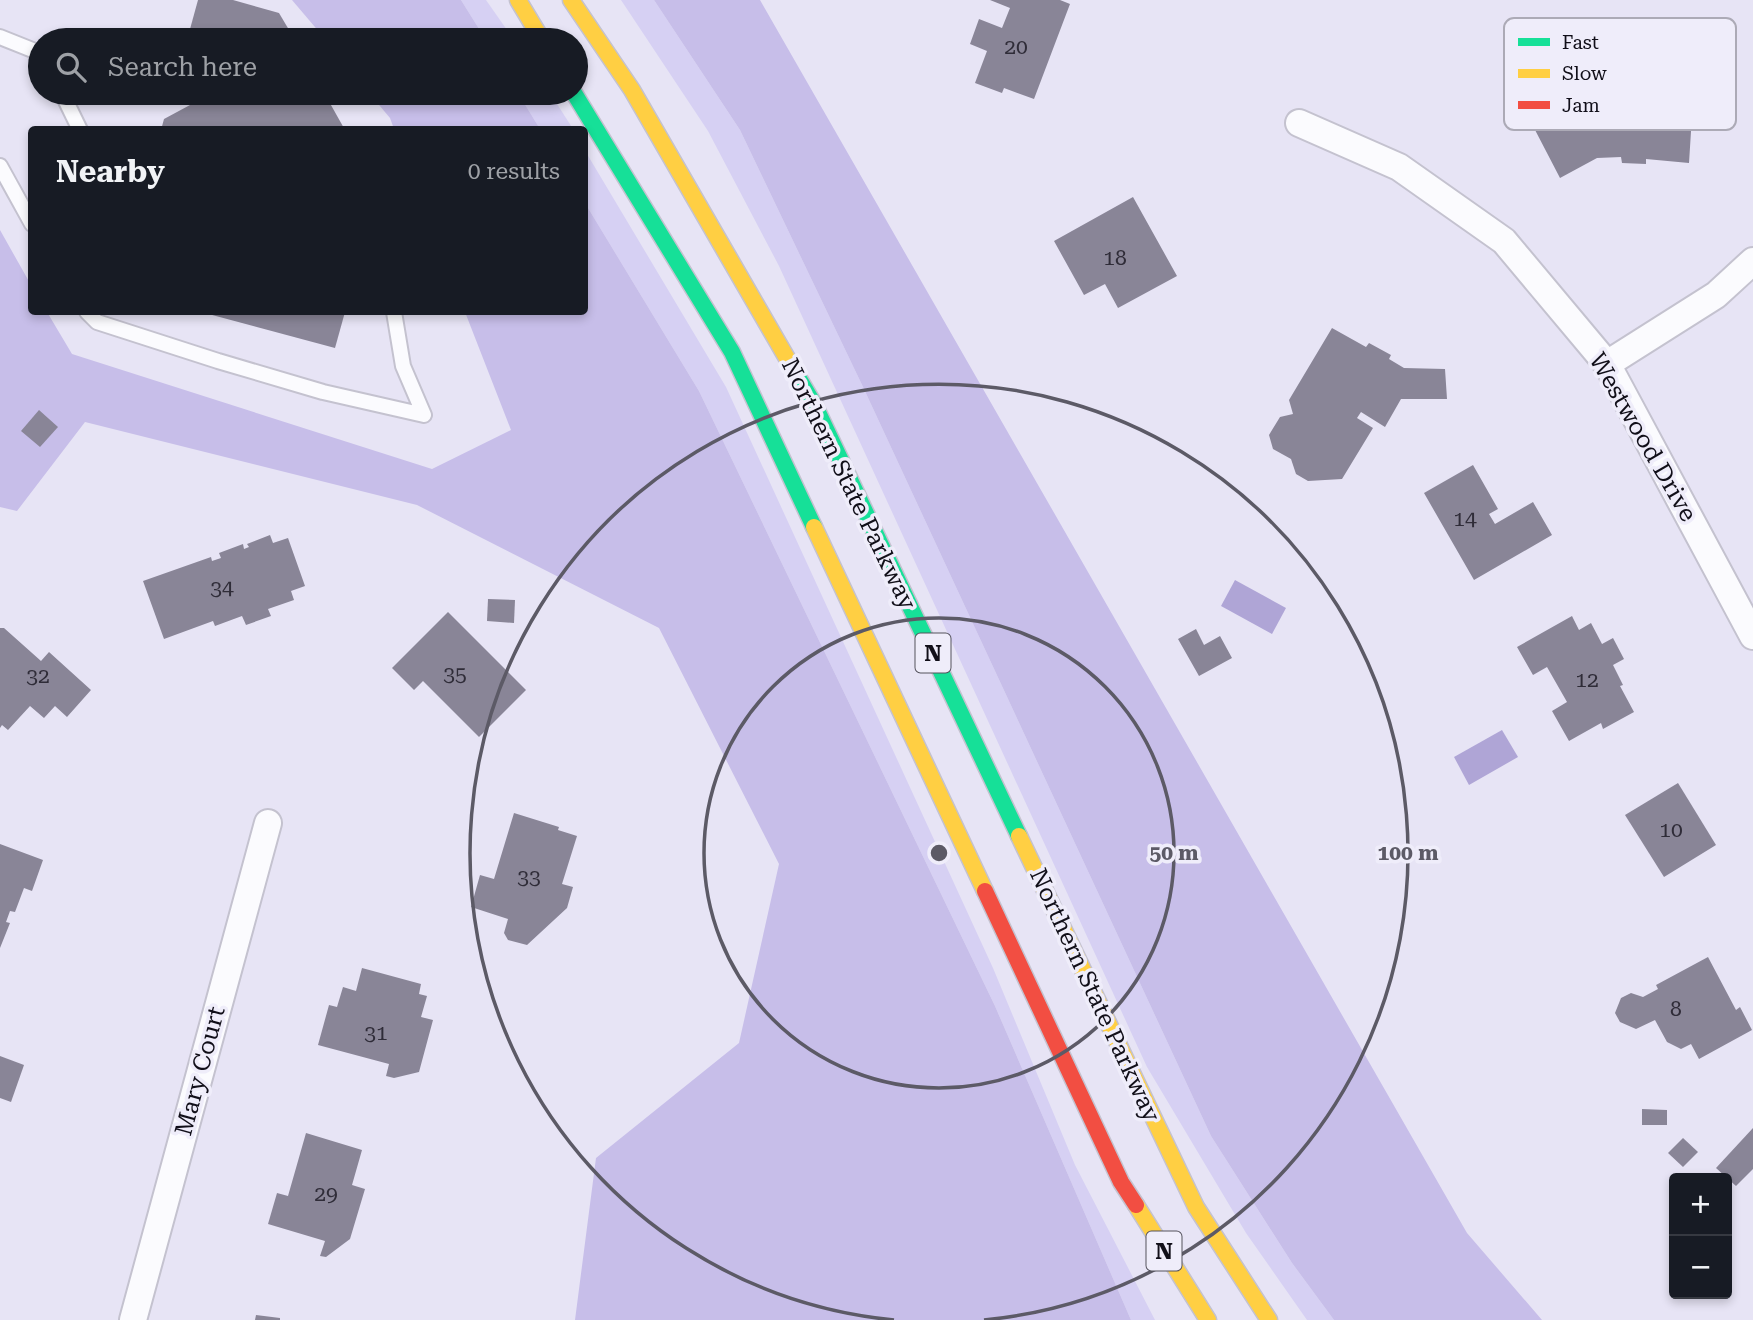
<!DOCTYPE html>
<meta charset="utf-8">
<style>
:root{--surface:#171b24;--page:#20242c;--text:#f1f3f6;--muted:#9ea1a6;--line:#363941}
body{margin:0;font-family:"Roboto Serif",serif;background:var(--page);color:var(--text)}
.controls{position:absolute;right:21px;bottom:21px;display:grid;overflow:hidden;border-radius:7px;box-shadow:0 4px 10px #0003}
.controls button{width:63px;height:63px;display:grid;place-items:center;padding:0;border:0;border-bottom:2px solid var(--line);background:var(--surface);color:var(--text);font:35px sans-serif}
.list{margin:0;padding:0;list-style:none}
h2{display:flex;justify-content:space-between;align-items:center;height:91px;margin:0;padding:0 28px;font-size:30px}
h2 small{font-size:23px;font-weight:400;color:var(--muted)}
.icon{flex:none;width:38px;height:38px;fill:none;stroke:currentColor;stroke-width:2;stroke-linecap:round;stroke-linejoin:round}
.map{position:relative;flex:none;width:1753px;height:1320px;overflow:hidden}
.search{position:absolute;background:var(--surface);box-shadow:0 4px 10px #0003;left:28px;top:28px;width:560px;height:77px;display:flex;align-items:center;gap:18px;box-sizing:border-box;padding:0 24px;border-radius:38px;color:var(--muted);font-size:26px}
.panel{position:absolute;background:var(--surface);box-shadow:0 4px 10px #0003;left:28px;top:126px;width:560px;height:189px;border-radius:7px}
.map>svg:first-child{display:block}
.green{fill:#d6d0f3}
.forest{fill:#c7bee9}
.water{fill:#afa5d6}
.building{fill:#898597}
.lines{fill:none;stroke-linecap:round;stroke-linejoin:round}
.lane-casing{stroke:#c4c2cf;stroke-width:18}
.street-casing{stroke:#c4c2cf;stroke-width:30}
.fast-casing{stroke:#c4c2cf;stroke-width:19}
.slow-casing{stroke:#c4c2cf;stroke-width:19}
.jam-casing{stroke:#c4c2cf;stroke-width:19}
.lane{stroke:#fbfbfe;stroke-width:14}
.street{stroke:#fbfbfe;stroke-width:26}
.fast{stroke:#16e098;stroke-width:16}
.slow{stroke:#ffcf43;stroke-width:16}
.jam{stroke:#f24e42;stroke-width:16}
.ring{fill:none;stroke:#5c5a66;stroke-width:3.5}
.labels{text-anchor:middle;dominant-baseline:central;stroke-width:7;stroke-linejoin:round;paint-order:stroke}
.number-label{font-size:21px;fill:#2f2c38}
.shield{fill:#efedfa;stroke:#54525c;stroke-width:2}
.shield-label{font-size:23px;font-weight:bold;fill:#110f19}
.street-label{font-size:24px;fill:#110f19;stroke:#efedfa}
.key{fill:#efedfa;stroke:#acaab6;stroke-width:2}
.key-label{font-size:19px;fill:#110f19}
.centre{fill:#5c5a66;stroke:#efedfa;stroke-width:3.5}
.ring-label{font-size:21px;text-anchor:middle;font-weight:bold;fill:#5c5a66;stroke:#efedfa;stroke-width:7;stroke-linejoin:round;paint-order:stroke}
</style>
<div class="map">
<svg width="1753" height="1320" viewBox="0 0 1753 1320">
<rect width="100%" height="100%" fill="#e7e4f5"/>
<g class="green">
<polygon points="461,0 486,0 514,40 486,40"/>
<polygon points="621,0 654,0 740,130 863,387 1211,1136 1292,1263 1334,1320 1307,1320 1246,1233 1147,1067 779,266 708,131"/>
<polygon points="518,93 550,93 573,129 540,129"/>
<polygon points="584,149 726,387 993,968 1075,1165 1155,1320 1131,1320 995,1006 699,391 585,203"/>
</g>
<g class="forest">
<polygon points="292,0 461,0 486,40 326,40"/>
<polygon points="654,0 760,0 1467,1233 1542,1320 1334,1320 1292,1263 1211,1136 863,387 740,130"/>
<polygon points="369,93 518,93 540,129 394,129 390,118"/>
<polygon points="585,203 699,391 995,1006 1131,1320 575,1320 596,1158 739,1043 779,864 659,628 417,505 85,422 17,511 0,507 0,230 31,285 32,312 47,312 72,354 432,469 511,430 465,312 584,312"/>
</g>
<g class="water">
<polygon points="1235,580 1286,608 1272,634 1221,606"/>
<polygon points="1502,730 1518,757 1469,785 1454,757"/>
</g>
<g class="building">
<polygon points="198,0 233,0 279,13 295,40 187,40"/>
<polygon points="990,0 1060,0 1070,4 1034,99 1004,88 1002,93 975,83 987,51 970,44 979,19 1002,28 1010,8"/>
<polygon points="1654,17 1670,25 1662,39 1646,30"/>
<polygon points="1549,54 1587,125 1592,122 1594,93 1693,100 1689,163 1646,159 1646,164 1622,163 1621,157 1597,158 1560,178 1507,76"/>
<polygon points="183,93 308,93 327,98 345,130 161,130 164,119 190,105"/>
<polygon points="1133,197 1177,276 1118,308 1105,284 1084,295 1054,241"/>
<polygon points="201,312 345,312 335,348"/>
<polygon points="1332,328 1366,347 1369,343 1391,355 1389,359 1404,368 1445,369 1447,399 1401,399 1385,427 1361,412 1357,418 1373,428 1342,479 1308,481 1296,474 1291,459 1273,449 1269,435 1280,417 1293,414 1289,400"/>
<polygon points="39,410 58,427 40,447 21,431"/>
<polygon points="1473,465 1498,509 1489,514 1495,524 1533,502 1552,535 1474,580 1424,493"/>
<polygon points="270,535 273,543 288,538 305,586 291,591 294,600 268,609 271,616 246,625 242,616 215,626 213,621 164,639 143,581 211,557 212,561 221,558 219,553 243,544 244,549 249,547 247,544"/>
<polygon points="488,599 515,600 514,623 487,621"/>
<polygon points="448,612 526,690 479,737 423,681 414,690 392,668"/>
<polygon points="1572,616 1579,630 1591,623 1602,644 1613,638 1624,659 1613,665 1623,685 1620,686 1634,712 1603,729 1601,723 1569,741 1552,711 1567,702 1547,667 1533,675 1517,647"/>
<polygon points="0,628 4,628 41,661 49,652 91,690 67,717 55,706 44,718 30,706 8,730 2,725 0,728"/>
<polygon points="1196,629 1204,645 1220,636 1232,658 1199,676 1178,639"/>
<polygon points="1678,783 1716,845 1664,877 1625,815"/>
<polygon points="514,813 559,827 558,830 577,836 562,884 573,887 567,908 527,945 508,940 504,933 508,919 471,907 480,875 494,879"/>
<polygon points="0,844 43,860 32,891 24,888 15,912 10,911 6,922 10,923 0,948"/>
<polygon points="1708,957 1736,1010 1740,1007 1752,1030 1699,1059 1691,1044 1681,1049 1667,1042 1655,1020 1636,1029 1620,1022 1615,1013 1621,998 1631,993 1643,997 1658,989 1656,985"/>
<polygon points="362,968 421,984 419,994 427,996 421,1017 433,1020 419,1072 394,1078 386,1076 389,1064 318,1045 329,1005 337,1007 343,987 356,991"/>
<polygon points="0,1056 24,1065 11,1102 0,1098"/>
<polygon points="1642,1109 1667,1110 1667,1125 1642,1125"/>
<polygon points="1753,1128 1753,1169 1736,1186 1716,1168"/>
<polygon points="306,1133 362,1150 352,1185 365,1189 350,1239 326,1257 320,1256 325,1241 268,1224 277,1193 288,1196"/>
<polygon points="1683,1138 1698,1152 1683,1167 1668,1153"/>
<polygon points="256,1315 280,1318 280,1320 255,1320"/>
</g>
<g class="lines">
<defs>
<g id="lane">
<polyline points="0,37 40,53"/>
<polyline points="62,93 80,130"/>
<polyline points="0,166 32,224"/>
<polyline points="87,312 97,322 218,361 323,392 424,415 403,366 394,312"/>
</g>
<g id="street">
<polyline points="1299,123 1399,167 1504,241 1607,364 1753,636"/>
<polyline points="1607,364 1716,295 1753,261"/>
<polyline points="133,1320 268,823"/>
</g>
<g id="fast">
<polyline points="574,93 732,352 814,527"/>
<polyline points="788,360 815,406 1019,836"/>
</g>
<g id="slow">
<polyline points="518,0 542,40"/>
<polyline points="571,0 632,90 788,360"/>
<polyline points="814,527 985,891"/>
<polyline points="1019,836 1196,1207 1269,1320"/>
<polyline points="1136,1205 1208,1320"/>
</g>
<polyline id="jam" points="985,891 1121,1182 1136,1205"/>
</defs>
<use href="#lane" class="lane-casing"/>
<use href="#street" class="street-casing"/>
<use href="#fast" class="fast-casing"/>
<use href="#slow" class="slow-casing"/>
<use href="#jam" class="jam-casing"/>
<use href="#lane" class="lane"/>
<use href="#street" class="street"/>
<use href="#fast" class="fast"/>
<use href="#slow" class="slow"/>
<use href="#jam" class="jam"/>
</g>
<g class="ring">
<circle cx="939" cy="853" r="235"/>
<path d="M894 1320A469 469 0 1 1 984 1320"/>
</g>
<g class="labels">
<g class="number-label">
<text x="1016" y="47">20</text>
<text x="1115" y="258">18</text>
<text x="1465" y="519">14</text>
<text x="222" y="588">34</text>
<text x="455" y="674">35</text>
<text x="38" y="676">32</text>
<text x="1587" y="680">12</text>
<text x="1671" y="830">10</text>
<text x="529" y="877">33</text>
<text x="1676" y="1009">8</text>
<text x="376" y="1033">31</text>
<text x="326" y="1194">29</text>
</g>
<g class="shield">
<rect x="915.5" y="633.5" width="35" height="39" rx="5"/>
<rect x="1146.5" y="1231.5" width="35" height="39" rx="5"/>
</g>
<g class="shield-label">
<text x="933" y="653">N</text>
<text x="1164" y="1251">N</text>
</g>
<g class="street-label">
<text transform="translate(1643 437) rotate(60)">Westwood Drive</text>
<text transform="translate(849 484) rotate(64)">Northern State Parkway</text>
<text transform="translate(1095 995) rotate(65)">Northern State Parkway</text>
<text transform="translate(200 1071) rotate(-75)">Mary Court</text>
</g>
</g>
<rect x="1504" y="18" width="232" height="112" rx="10" class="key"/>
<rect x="1518" y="38" width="32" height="8" fill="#16e098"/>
<rect x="1518" y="69" width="32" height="9" fill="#ffcf43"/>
<rect x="1518" y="101" width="32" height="8" fill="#f24e42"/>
<g class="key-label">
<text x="1562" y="49">Fast</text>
<text x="1562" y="80">Slow</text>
<text x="1562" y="112">Jam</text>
</g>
<circle cx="939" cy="853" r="10" class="centre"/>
<g class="ring-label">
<text x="1174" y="860">50 m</text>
<text x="1408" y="860">100 m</text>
</g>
</svg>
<div class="controls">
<button>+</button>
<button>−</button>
</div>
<div class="search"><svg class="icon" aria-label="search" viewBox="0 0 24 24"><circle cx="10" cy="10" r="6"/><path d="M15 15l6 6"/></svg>Search here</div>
<section class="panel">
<h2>Nearby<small>0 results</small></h2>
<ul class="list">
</ul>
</section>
</div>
